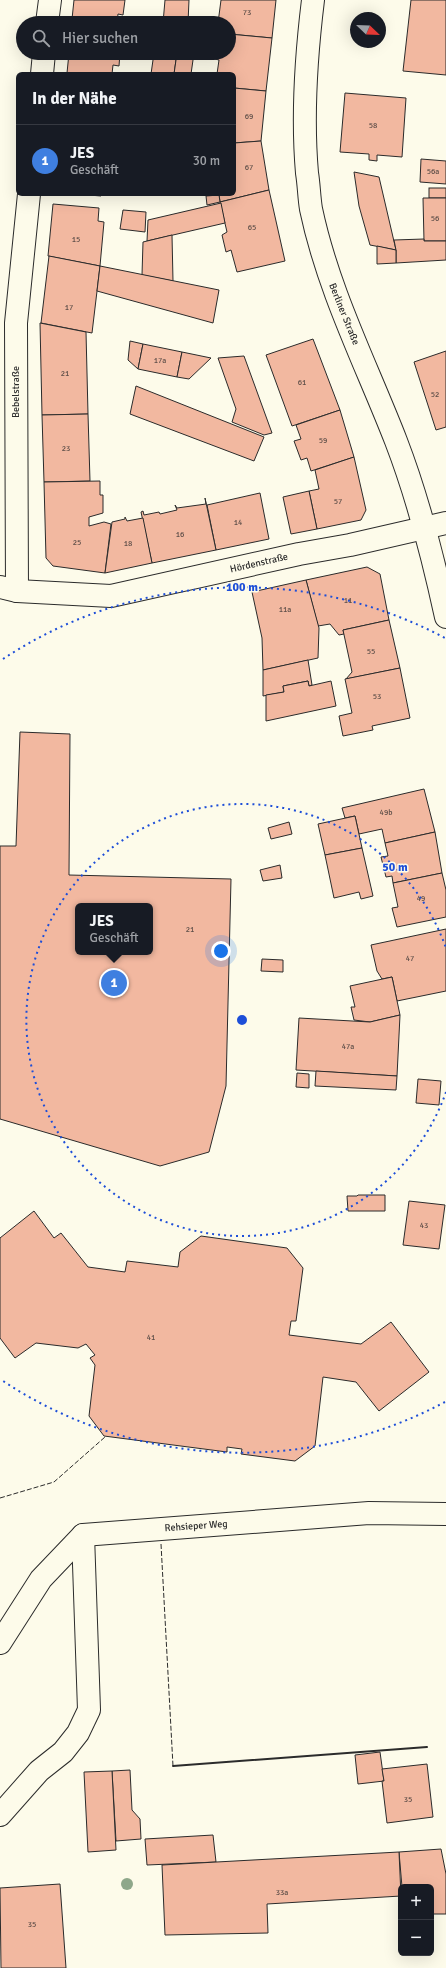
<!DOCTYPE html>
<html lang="de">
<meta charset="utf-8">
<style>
:root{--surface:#171b24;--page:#20242c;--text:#f1f3f6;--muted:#9ea1a6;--line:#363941;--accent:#2563eb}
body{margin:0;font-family:Signika,sans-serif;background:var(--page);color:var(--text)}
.controls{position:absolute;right:12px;bottom:12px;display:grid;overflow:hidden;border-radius:6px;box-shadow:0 4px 16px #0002}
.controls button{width:36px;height:36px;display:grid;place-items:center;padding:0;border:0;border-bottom:1px solid var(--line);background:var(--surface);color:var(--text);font:20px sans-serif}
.compass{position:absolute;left:350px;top:12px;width:36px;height:36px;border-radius:50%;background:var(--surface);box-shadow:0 4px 16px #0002;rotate:113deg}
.you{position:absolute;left:221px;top:951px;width:14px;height:14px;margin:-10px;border:3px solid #fff;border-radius:50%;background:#1a73e8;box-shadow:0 0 0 6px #1a73e833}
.badge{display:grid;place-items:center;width:26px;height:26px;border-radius:50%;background:var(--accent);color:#fff;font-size:13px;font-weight:700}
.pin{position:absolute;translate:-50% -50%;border:2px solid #fff;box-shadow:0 1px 4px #0006}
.popup{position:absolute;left:75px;top:903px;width:78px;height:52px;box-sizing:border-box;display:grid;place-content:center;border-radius:6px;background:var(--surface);filter:drop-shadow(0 1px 3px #0005);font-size:13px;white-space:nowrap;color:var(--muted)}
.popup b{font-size:15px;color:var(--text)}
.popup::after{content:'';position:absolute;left:50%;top:100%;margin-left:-8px;border:8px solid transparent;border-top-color:var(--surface)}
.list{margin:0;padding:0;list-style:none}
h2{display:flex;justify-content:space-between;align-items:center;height:52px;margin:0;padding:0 16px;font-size:17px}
h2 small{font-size:13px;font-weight:400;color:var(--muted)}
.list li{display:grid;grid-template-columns:26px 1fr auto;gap:12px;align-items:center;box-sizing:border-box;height:72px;padding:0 16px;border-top:1px solid var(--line)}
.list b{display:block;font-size:15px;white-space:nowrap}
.list p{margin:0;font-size:13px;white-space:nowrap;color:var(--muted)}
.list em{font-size:13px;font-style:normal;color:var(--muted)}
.icon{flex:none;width:22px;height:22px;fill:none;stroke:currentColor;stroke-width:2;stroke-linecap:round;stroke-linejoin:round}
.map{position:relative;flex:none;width:446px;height:1968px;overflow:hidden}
.search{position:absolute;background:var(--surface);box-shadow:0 4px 16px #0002;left:16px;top:16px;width:220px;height:44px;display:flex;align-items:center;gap:10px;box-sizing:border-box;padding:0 14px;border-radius:22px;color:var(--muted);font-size:15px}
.panel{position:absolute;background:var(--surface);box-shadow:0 4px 16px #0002;left:16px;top:72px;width:220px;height:124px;border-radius:6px}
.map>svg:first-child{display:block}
.building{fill:#f2b8a0;stroke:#2b2b2b;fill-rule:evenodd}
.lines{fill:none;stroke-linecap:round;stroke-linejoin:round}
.minor-casing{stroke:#2b2b2b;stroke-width:24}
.minor{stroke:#fdfbea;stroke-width:22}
.fence{stroke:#2b2b2b;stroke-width:1;stroke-dasharray:5 2;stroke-linecap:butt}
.wall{stroke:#2b2b2b;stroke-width:2}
.tree{fill:#8ea78a}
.ring{fill:none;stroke:#1d4ed8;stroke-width:2;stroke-dasharray:2 4}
.labels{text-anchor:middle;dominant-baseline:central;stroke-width:3;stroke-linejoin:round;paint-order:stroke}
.number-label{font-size:8px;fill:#5d4e48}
.street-label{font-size:10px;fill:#2b2b2b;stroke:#fdfbea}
.centre{fill:#1d4ed8;stroke:#fdfbea;stroke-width:2}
.ring-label{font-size:12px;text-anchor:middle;font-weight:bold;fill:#1d4ed8;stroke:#fdfbea;stroke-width:3;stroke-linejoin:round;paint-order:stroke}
</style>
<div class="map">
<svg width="446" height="1968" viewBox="0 0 446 1968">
<rect width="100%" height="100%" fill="#fdfbea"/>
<g class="building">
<polygon points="74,0 125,0 123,15 118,14 117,23 72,19"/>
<polygon points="165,0 189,0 188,23 163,23"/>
<polygon points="221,0 276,0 272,38 229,34 229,23 218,23"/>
<polygon points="411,0 446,0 446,75 403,71"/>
<polygon points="73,19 112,23 72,23"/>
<polygon points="229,34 272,38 266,91 234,88 234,74 217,74 219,60 215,59 216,53 229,53"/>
<polygon points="69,53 120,53 119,66 113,65 112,74 67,73"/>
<polygon points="154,53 177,53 174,74 151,74"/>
<polygon points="177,53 194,53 191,74 174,74"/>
<polygon points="234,88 266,91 261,141 234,143"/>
<polygon points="345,93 406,98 402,157 377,155 377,161 369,160 369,154 340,152"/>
<polygon points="261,141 269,190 220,202 219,194 234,194 234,143"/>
<polygon points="421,159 446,161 446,184 420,182"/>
<polygon points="354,172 379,177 396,250 370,245 359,206"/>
<rect x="429" y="188" width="17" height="10"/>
<polygon points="269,190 285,261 237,272 231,250 226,252 222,235 227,232 220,202"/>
<polygon points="77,194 101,194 101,196"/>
<polygon points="219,195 220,202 207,205 206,196"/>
<polygon points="423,198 446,198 446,241 424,241"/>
<polygon points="221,203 225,223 147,241 148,220"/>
<polygon points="53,204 99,208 98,221 104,222 100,266 48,256"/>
<polygon points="123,210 146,212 145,232 120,229"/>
<polygon points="172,235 173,281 142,275 143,242"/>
<polygon points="424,239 424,241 446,241 446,260 396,263 396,250 394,240"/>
<polygon points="377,246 396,250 396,263 377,264"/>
<polygon points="49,256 100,266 92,333 41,323"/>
<polygon points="100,266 219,290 213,323 97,291"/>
<polygon points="40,323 86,332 88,414 42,415"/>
<polygon points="313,339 340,410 292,426 266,355"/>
<polygon points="130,341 143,344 138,369 128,360"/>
<polygon points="143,344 182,352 177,377 138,369"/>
<polygon points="446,351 446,427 436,430 414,362"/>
<polygon points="182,352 211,358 189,379 177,377"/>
<polygon points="244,356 272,433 264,435 232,422 236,409 218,358"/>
<polygon points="136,386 264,437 254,461 130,414"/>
<polygon points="340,410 354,457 311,471 307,458 301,460 294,441 301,439 296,425"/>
<polygon points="88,414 90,481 44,482 42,415"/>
<polygon points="354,457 366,510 361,520 317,529 309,491 319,489 315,470"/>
<polygon points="100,481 100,495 103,495 103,513 89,517 89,526 104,522 111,524 105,573 53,566 46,558 44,482"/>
<polygon points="309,491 317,529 291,534 283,497"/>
<polygon points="260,493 269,539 216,550 207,505"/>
<polygon points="205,498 216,550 152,563 141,512 143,511 144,515 159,512 160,514 177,510 175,505 177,508 206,504"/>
<polygon points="125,517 127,521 143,518 152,563 105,573 112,522 125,519"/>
<polygon points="367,567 380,574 389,620 343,630 344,634 339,635 330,624 318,626 306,580"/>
<polygon points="306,580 319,628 318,658 263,670 262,638 252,592"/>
<polygon points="389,620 400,668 346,679 352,672 343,630"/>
<polygon points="308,660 312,685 309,686 308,681 283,686 284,692 263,696 263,670"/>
<polygon points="400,668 410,718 372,726 373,730 343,736 339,716 352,713 345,679"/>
<polygon points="308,681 309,686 331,681 336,706 266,721 266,695 284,692 283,686"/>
<path d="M20 732 70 734 69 875 231 879 226 1086 209 1152 160 1166 0 1119V846H16ZM78 906H150V952H78Z"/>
<polygon points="424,789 435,832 385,843 382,829 359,834 355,816 345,818 342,808"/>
<polygon points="355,816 362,848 325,855 318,824"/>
<polygon points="289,822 292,834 271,839 268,828"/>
<polygon points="435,832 442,873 393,883 392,876 386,877 381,857 388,856 385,843"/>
<polygon points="362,848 373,896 361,899 359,892 334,898 325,855"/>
<polygon points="280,865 282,878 263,881 260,870"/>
<polygon points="442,873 446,890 446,917 397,927 392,908 398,907 393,883"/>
<polygon points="446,929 446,991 397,1001 392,977 382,979 377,971 371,945"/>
<polygon points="262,959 283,960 283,972 261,971"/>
<polygon points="392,977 400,1015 370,1022 354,1020 351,1007 355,1007 350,986"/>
<polygon points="400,1015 397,1076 296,1070 299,1018 370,1022"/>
<polygon points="316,1071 397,1076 396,1090 315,1086"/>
<polygon points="297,1073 309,1074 309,1088 296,1087"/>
<polygon points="418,1079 441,1081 439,1105 416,1103"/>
<polygon points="358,1195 385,1195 385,1211 348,1211 347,1196 357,1196"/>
<polygon points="409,1201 445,1205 439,1249 403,1245"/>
<polygon points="34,1211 54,1238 61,1233 88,1267 125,1272 127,1261 178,1267 180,1252 201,1236 287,1248 303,1268 296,1321 291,1321 289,1335 361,1344 391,1322 429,1372 379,1411 356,1382 323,1377 315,1446 295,1461 241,1454 242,1449 227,1447 227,1452 104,1436 89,1416 95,1365 90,1358 95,1355 86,1344 78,1348 36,1343 15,1358 0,1338 0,1238"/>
<polygon points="380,1752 384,1781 358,1784 355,1755"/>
<polygon points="427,1764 433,1817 387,1823 382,1781 384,1781 382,1769"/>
<polygon points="130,1770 132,1810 140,1819 141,1839 116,1841 112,1771"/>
<polygon points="112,1771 116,1850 88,1852 84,1772"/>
<polygon points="213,1835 216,1862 147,1865 145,1839"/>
<polygon points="441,1849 446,1874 446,1914 431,1914 431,1887 402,1887 399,1852"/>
<polygon points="399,1852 401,1896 267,1904 268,1933 165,1935 162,1865"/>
<polygon points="60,1884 66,1968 1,1968 0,1888"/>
</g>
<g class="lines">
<defs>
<g id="minor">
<path d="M313 0C306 57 302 116 307 173 309 185 309 197 311 209 328 290 366 364 396 441 418 498 433 557 446 617"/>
<polyline points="47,23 50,0"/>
<polyline points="42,74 44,53"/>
<polyline points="0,587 17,591 111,596 299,554 350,545 446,523"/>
<polyline points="17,591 16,323 29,194"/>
<polyline points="0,1643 41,1579 83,1535 369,1513 446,1514"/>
<polyline points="0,1815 39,1771 63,1752 78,1733 89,1710 83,1535"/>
</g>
</defs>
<use href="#minor" class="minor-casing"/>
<use href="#minor" class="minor"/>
<g class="fence">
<polyline points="0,1498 54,1482 105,1437"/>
<polyline points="161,1544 173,1766"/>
</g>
<polyline class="wall" points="173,1766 427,1747"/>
</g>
<circle class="tree" cx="127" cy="1884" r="6"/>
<g class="ring">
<path d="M446 1092A216 216 0 1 1 446 948"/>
<path d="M445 1402A433 433 0 0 1 3 1381M3 659A433 433 0 0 1 445 638"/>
</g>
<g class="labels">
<g class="number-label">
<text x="247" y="12">73</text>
<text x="249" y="116">69</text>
<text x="373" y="125">58</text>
<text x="249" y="167">67</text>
<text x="433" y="171">56a</text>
<text x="435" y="218">56</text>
<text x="252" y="227">65</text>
<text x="76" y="239">15</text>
<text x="69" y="307">17</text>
<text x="160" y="360">17a</text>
<text x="65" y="373">21</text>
<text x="302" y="382">61</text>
<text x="435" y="394">52</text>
<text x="323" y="440">59</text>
<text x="66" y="448">23</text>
<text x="338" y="501">57</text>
<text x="238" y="522">14</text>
<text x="180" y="534">16</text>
<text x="77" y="542">25</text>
<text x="128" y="543">18</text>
<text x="348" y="600">11</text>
<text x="285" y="609">11a</text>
<text x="371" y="651">55</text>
<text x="377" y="696">53</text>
<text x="386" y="812">49b</text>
<text x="421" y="898">49</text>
<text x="190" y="929">21</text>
<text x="410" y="958">47</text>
<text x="348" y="1046">47a</text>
<text x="424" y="1225">43</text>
<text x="151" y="1337">41</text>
<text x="408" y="1799">35</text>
<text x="282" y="1892">33a</text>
<text x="32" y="1924">35</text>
</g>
<g class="street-label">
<text transform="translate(344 314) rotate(68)">Berliner Straße</text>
<text transform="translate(16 392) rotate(-90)">Bebelstraße</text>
<text transform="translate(259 563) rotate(-13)">Hördenstraße</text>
<text transform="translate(196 1526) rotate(-4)">Rehsieper Weg</text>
</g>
</g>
<circle cx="242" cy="1020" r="6" class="centre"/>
<g class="ring-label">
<text x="242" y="591">100 m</text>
<text x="395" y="871">50 m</text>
</g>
</svg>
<div class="controls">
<button>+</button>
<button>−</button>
</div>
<svg class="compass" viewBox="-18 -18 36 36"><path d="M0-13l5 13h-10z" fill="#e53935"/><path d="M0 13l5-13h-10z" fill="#9ea1a6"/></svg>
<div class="you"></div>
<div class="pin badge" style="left:114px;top:983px;background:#3f7fe0">1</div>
<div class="popup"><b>JES</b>Geschäft</div>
<div class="search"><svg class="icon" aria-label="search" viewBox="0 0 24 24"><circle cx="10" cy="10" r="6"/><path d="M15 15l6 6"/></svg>Hier suchen</div>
<section class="panel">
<h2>In der Nähe<small></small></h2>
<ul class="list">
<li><span class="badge" style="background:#3f7fe0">1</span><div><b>JES</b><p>Geschäft</p></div><em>30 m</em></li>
</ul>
</section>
</div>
